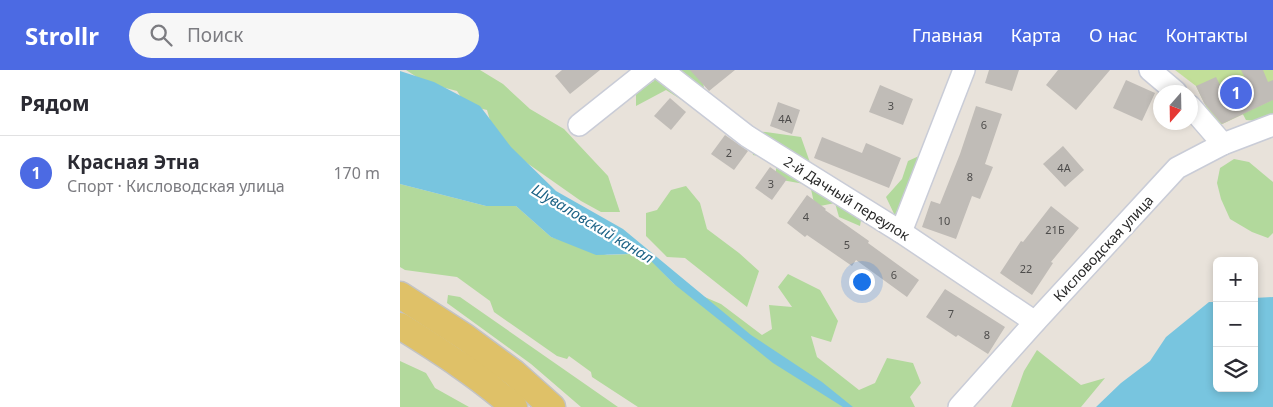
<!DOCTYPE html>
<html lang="ru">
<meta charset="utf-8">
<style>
:root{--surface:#fff;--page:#f7f7f7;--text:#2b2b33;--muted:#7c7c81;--line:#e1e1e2;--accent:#4c6ae3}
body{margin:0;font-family:"Noto Sans",sans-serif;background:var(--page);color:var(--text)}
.controls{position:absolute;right:15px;bottom:15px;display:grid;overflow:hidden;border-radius:8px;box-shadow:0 2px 8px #0003}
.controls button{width:45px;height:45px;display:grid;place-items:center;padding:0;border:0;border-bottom:1px solid var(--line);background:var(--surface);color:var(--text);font:25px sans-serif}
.compass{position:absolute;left:753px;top:15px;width:45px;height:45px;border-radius:50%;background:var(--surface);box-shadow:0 2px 8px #0003;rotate:200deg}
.you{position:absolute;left:461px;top:211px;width:18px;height:18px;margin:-12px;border:4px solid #fff;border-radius:50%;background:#1a73e8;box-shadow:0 0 0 8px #1a73e833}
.badge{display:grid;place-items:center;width:32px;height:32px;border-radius:50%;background:var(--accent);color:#fff;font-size:16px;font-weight:700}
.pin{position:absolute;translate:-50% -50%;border:2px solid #fff;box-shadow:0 1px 5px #0006}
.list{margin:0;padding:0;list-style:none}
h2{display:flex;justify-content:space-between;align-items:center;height:65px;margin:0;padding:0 20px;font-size:21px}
h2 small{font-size:16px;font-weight:400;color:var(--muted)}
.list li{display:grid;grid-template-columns:32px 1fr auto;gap:15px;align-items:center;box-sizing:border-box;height:75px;padding:0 20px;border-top:1px solid var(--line)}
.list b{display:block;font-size:19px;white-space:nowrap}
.list p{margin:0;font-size:16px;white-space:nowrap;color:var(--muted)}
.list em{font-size:16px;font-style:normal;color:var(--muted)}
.icon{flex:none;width:28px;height:28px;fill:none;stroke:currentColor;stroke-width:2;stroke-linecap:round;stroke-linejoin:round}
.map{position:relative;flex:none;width:873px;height:337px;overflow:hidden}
header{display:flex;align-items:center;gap:30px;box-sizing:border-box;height:70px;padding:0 25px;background:var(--accent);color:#fff}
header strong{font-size:24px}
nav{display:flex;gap:28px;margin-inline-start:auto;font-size:18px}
.search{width:350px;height:45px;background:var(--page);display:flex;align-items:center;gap:12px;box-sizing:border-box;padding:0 18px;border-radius:28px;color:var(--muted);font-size:19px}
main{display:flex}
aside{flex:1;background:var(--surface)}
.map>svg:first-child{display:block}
.green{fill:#b2d99c}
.pitch{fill:#c2df99}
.water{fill:#78c5df}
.building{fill:#c0bcb7}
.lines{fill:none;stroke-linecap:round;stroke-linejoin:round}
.minor-casing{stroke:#c9ccd7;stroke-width:24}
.major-casing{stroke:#c3c3c3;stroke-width:29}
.minor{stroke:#fff;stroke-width:21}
.major{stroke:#dfc168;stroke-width:26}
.labels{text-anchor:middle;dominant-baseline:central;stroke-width:4.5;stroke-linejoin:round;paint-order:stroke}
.number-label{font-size:11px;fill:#4d4c4b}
.street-label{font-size:14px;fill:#272727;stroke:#fff}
.water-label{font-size:15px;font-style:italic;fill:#1c6386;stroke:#fff}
</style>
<header>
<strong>Strollr</strong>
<div class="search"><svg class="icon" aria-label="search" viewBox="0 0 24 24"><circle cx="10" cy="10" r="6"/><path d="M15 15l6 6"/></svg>Поиск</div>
<nav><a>Главная</a><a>Карта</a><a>О нас</a><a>Контакты</a></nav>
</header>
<main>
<aside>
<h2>Рядом<small></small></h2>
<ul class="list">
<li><span class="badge">1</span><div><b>Красная Этна</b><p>Спорт · Кисловодская улица</p></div><em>170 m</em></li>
</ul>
</aside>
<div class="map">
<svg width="873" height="337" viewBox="0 0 873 337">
<rect width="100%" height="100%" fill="#e8e2da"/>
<g class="green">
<polygon points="6,0 80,0 103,14 130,39 164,59 208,106 220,142 201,142 181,131 117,86 93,61 87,40 66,35 57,21 26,13"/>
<polygon points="256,0 301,0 306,30 296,39 266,20 236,36 236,23 254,11"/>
<polygon points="873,18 873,52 846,50 838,35"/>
<polygon points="350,61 366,62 401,67 413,101 464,133 460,156 439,147 435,133 415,137 410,115 376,109 376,89 353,85"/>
<polygon points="519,86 497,150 486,127 502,109 508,91"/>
<polygon points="834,89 849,92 873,112 873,163 868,168 852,162 830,149 821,129 817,113 820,98"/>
<polygon points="0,114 86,136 116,136 151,167 207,185 231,184 248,187 274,214 321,234 362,265 372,259 369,235 392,237 378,217 388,204 420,220 438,251 431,272 411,266 417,287 459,320 475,313 487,288 513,293 521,313 510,327 515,337 238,337 192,307 191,302 169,286 167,289 157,286 94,242 90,231 57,207 5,200 0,197"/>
<polygon points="286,116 300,133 307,159 339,183 359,201 347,237 285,188 267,187 246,166 246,143 257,140 271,120"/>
<polygon points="48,225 60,227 218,337 181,337 131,294 47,233"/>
<polygon points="637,280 681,315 705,308 681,337 611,337 624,301"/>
<polygon points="0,291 26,303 35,318 69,337 0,337"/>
</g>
<polygon class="pitch" points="775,0 873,0 873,30 816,57 796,16"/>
<g class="water">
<polygon points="0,1 34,12 80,36 111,77 156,121 223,159 351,265 422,312 453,337 443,337 373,293 274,214 248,188 231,184 196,185 151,167 116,136 86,136 0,114"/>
<polygon points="873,227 873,337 696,337 721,313 750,291 766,267 809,232 817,232 817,318 854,318 854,228"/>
</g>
<g class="building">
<polygon points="162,0 200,0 170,24 155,6"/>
<polygon points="290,0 335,0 309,21"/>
<polygon points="589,0 619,0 612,21 585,13"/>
<polygon points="658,0 710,0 676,40 646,15"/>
<polygon points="841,0 863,0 868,12 873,10 873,30 822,54 804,33 796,16 816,7 828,31 851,20"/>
<polygon points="726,10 755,23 742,51 713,38"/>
<polygon points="480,15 513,29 503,55 469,42"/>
<polygon points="270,28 286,42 271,60 254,46"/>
<polygon points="378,32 400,40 392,64 370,56"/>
<polygon points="576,36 602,44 585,94 593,97 580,129 572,126 556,169 522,157 531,131 540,134 560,84"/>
<polygon points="325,65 348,81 334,100 311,84"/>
<polygon points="422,67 462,83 466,73 501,88 489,118 414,88"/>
<polygon points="663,76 684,100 665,117 643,94"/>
<polygon points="370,97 387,109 372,130 355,118"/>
<polygon points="407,125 426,139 425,140 469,171 468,173 519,210 507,227 456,190 452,196 407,165 405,167 387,153"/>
<polygon points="651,136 679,158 651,192 653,193 632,225 600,203 621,171 623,172"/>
<polygon points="545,219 605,257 588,284 558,265 556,267 526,247"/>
</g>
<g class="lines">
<defs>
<g id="minor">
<polyline points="262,0 347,66 501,162 635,252"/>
<polyline points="750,0 776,22"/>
<polyline points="790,36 823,74"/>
<polyline points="179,55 248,0"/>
<polyline points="501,162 564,0"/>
<polyline points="559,337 635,252 777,98 823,74 873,55"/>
</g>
<g id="major">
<polyline points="0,225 65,267 114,303 152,337"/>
<path d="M0 256C40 281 79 306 114 337"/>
</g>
</defs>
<use href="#minor" class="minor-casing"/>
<use href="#major" class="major-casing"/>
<use href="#minor" class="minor"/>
<use href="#major" class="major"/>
</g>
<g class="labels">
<g class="number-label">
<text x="491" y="35">3</text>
<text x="385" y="48">4А</text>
<text x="584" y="54">6</text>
<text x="329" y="82">2</text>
<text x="664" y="97">4А</text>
<text x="570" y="106">8</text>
<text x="371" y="113">3</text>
<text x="406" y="146">4</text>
<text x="544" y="150">10</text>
<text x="655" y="159">21Б</text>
<text x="447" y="174">5</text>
<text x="626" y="198">22</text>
<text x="494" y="204">6</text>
<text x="551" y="243">7</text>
<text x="587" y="264">8</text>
</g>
<g class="street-label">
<text transform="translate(447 128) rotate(32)">2-й Дачный переулок</text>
<text transform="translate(703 178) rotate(-47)">Кисловодская улица</text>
</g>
<g class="water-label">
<text transform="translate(193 153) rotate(31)">Шуваловский канал</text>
</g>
</g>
</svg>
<div class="controls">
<button>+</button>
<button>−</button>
<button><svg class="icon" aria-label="layers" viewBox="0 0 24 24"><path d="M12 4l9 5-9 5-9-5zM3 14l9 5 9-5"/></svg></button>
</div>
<svg class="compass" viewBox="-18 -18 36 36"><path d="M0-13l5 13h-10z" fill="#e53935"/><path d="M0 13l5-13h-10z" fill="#7c7c81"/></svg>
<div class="you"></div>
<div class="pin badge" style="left:836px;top:23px">1</div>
</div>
</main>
